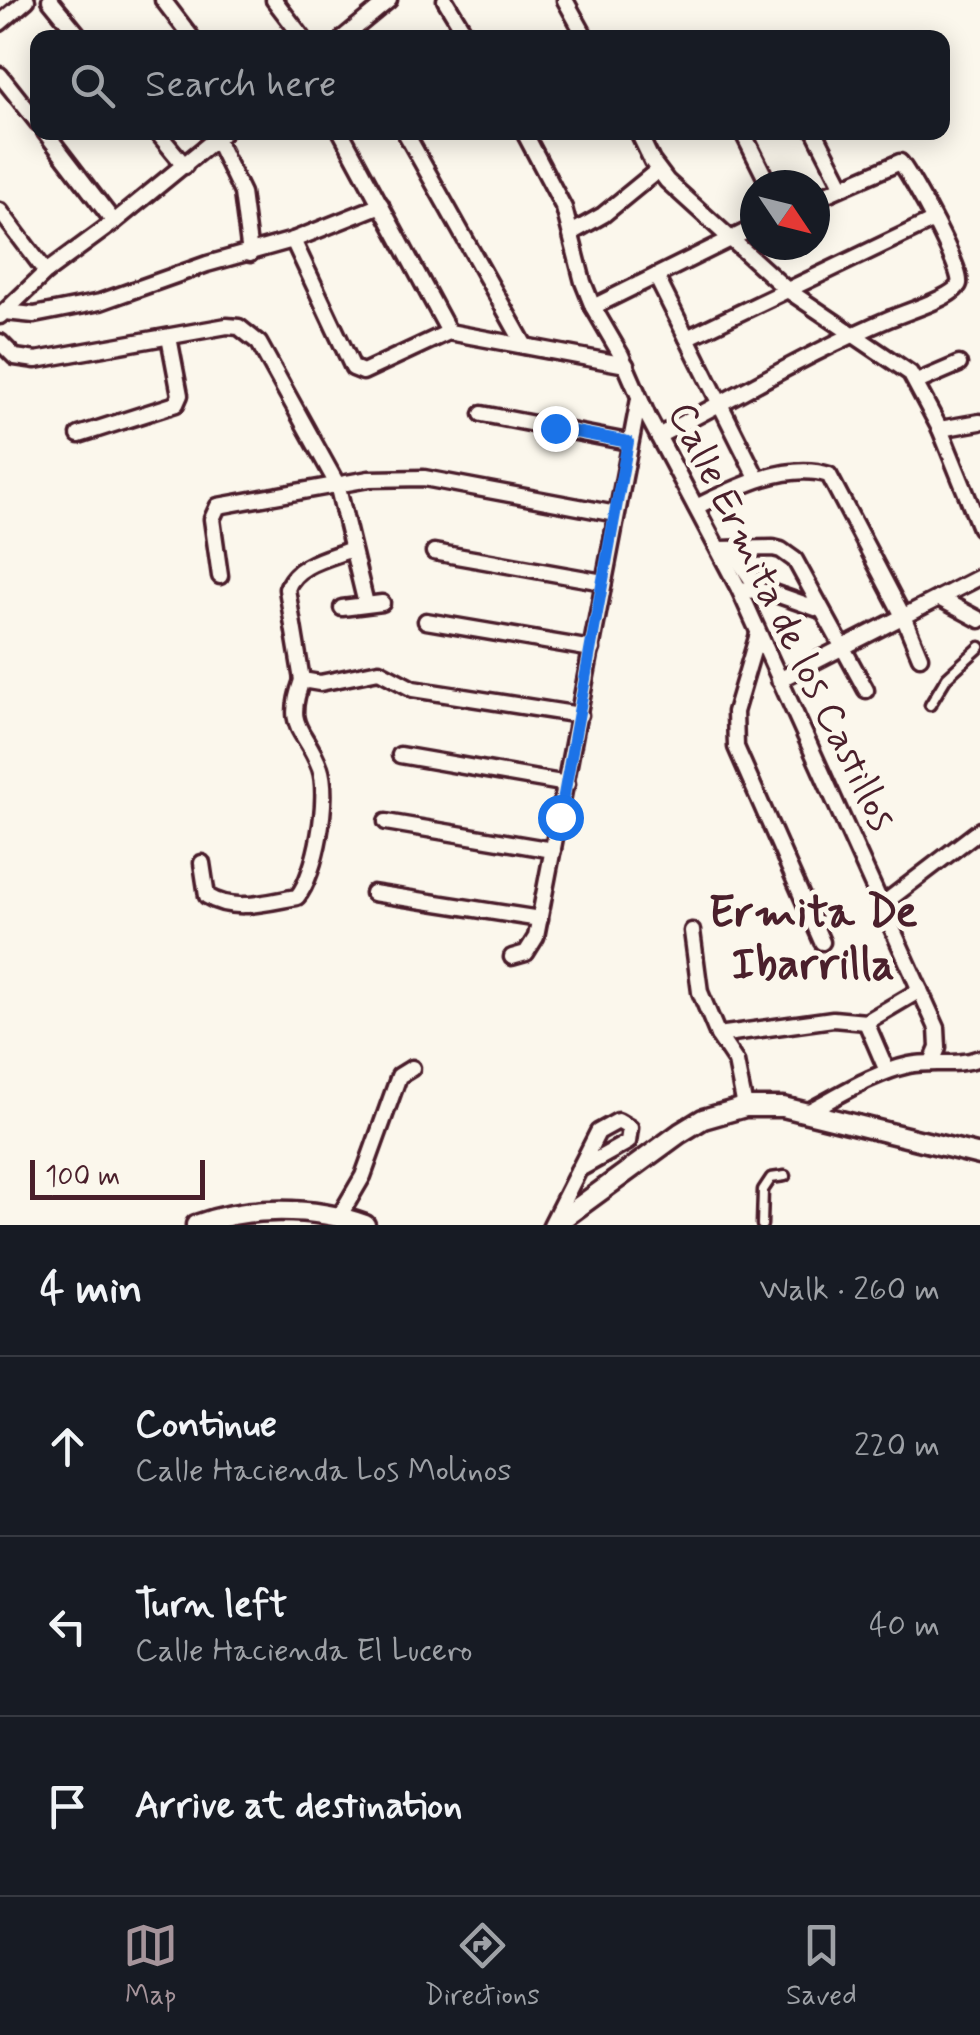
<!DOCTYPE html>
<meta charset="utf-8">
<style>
:root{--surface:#171b24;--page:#242831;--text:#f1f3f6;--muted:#9ea1a6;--line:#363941;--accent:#a6949b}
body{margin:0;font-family:Mynerve,sans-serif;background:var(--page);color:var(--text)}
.compass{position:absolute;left:740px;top:170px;width:90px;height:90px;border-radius:50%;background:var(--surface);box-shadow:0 5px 25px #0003;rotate:125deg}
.scale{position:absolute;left:30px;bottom:25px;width:175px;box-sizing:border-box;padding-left:10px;border:5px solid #4a1f2b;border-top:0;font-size:28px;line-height:35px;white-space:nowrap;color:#4a1f2b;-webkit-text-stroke:8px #fbf7ec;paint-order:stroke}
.stop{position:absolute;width:30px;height:30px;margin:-22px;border:8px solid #1a73e8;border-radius:50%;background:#fff}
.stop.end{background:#1a73e8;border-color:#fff;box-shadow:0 2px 10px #0008}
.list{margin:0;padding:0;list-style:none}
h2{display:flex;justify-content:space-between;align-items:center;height:130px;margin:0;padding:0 40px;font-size:42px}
h2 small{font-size:32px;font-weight:400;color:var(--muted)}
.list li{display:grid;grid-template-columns:65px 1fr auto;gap:30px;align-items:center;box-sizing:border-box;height:180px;padding:0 40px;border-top:2px solid var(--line)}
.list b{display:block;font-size:38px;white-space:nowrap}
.list p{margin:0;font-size:32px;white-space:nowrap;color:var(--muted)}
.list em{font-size:32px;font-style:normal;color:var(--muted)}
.icon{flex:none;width:55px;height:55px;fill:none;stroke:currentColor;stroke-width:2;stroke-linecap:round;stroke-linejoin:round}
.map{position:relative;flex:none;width:980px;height:1225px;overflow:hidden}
.search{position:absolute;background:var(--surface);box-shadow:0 5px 25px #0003;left:30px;right:30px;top:30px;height:110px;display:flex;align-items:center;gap:25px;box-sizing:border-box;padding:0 35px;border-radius:20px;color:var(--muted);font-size:38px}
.sheet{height:670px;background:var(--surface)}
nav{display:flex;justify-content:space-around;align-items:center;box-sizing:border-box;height:140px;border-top:2px solid var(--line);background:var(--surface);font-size:28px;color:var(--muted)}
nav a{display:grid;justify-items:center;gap:5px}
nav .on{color:var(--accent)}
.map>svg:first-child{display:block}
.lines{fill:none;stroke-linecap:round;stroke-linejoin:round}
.service-casing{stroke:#4a1f2b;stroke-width:15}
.minor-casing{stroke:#4a1f2b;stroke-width:21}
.tertiary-casing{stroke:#4a1f2b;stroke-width:25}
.service{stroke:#fbf7ec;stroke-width:8}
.minor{stroke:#fbf7ec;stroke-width:14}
.tertiary{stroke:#fbf7ec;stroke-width:18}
.route{stroke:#1a73e8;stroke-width:12}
.labels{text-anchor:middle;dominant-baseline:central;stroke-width:10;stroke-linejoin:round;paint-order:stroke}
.street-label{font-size:40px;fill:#4a1f2b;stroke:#fbf7ec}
.quarter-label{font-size:45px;font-weight:bold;fill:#4a1f2b;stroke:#fbf7ec}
</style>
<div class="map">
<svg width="980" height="1225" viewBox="0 0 980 1225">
<rect width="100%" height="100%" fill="#fbf7ec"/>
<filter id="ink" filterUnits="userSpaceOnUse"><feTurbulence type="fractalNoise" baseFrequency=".01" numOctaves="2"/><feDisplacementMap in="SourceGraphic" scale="20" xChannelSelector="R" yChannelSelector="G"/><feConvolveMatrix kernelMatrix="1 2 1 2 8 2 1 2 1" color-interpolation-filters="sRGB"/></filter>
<g filter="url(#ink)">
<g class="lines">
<defs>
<g id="service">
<polyline points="930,705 947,677 980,647"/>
<polyline points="762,1225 763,1190 771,1178 785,1176"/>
</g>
<g id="minor">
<polyline points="50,0 81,38"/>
<polyline points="163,0 192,38"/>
<polyline points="274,0 303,38"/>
<polyline points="445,0 468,38"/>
<polyline points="565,0 586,38"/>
<polyline points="0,23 27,0"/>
<polyline points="343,38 389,0"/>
<polyline points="0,75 38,123"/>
<polyline points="45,132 114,222"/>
<polyline points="157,132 185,166"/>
<polyline points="341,132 449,332"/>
<polyline points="405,132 525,346"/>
<polyline points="524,132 564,208 583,282 593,307 621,355 648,417 739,589 937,1028 938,1048 932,1062"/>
<polyline points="638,132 652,161 667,181 786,289 910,373 940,429 980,528"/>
<polyline points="815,132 842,185"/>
<polyline points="743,133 769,185"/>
<polyline points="216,139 242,193 250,254"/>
<polyline points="0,211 46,272"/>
<polyline points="571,233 603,215 658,170"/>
<polyline points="293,240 353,368 363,372 449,332"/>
<polyline points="656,276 757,478"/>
<polyline points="593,307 755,227"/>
<polyline points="5,312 34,315 100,302 207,264 293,240 381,205"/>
<polyline points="0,316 46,272 114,222 224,132"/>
<polyline points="449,332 626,365"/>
<polyline points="687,338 932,221"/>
<polyline points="0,342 15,357 36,360 227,326 239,327 259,343 337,484 366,604"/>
<polyline points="917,382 959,364"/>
<polyline points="482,414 628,442"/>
<polyline points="940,429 980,422"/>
<polyline points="79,435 176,404 180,395 169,337"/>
<path d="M658 436C736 397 811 351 891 318 906 312 953 298 959 284 965 273 911 175 900 162L815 199"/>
<path d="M696 507C733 489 787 461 829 475L903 616 920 657"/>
<path d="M352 549C329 558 295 564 287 589L302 680 320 683 379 671 413 689 580 715"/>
<polyline points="719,549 773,548 781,550 795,560 866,690"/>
<polyline points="731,549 758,589"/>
<polyline points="434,552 603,582"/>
<polyline points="220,576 212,519 218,506 369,479 424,478 616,514"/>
<polyline points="739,589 773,593 821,610"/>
<polyline points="939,598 980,620"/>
<polyline points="342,608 382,603"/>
<polyline points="426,621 592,649"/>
<polyline points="758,634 735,712 736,747 822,942"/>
<polyline points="779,680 980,577"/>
<polyline points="400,755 567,784"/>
<polyline points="386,822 553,850"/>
<path d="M202 863 207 896C234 913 268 902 297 897 316 875 330 796 320 768 305 727 284 730 302 680"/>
<polyline points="373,893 540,919"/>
<polyline points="883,904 980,830"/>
<polyline points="692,931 700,992 718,1035 736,1062 745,1107"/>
<polyline points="512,957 526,953 536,937 639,399"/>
<polyline points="866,1022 887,1071"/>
<polyline points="718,1035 833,1019 866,1022 920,990"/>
<path d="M807 1112C840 1095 873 1073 909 1065 933 1060 956 1067 980 1058"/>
<polyline points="339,1217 363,1176 399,1076 412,1068"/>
<polyline points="551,1225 598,1132 618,1121 630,1128 628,1142 578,1170"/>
</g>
<g id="tertiary">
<path d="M196 1225C247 1206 314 1206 365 1225"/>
<polyline points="554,1225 680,1133 703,1119 745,1107 783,1107 980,1155"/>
</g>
</defs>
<use href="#service" class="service-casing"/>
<use href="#minor" class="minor-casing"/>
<use href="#tertiary" class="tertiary-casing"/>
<use href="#service" class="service"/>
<use href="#minor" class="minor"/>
<use href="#tertiary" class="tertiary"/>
</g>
</g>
<g class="lines" filter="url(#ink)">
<polyline class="route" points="555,428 628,442 560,817"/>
</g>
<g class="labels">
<g class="street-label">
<text transform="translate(781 617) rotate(64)">Calle Ermita de los Castillos</text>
</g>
<g class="quarter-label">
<text x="813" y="913">Ermita De<tspan x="813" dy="52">Ibarrilla</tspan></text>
</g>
</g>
</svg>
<svg class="compass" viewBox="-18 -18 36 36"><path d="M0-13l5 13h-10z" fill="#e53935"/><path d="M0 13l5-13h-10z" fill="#9ea1a6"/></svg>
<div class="scale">100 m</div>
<div class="stop" style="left:560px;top:817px"></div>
<div class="stop end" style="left:555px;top:428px"></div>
<div class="search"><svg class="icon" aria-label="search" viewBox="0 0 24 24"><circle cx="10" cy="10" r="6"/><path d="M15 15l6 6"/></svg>Search here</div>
</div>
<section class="sheet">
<h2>4 min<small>Walk · 260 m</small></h2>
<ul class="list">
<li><svg class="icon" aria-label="ahead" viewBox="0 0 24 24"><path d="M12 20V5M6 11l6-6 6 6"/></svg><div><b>Continue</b><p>Calle Hacienda Los Molinos</p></div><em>220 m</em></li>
<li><svg class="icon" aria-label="left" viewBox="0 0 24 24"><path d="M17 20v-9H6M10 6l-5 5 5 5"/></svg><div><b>Turn left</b><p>Calle Hacienda El Lucero</p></div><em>40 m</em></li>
<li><svg class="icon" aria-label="arrive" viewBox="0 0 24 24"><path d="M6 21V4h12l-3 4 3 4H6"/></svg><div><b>Arrive at destination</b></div></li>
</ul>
</section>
<nav>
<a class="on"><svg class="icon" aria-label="map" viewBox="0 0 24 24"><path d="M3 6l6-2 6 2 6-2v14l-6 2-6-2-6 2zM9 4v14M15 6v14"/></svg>Map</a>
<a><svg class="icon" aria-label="directions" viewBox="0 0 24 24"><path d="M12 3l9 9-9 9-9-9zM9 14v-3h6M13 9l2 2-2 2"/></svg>Directions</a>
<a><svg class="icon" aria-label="saved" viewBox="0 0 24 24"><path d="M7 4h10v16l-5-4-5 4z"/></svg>Saved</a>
</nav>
